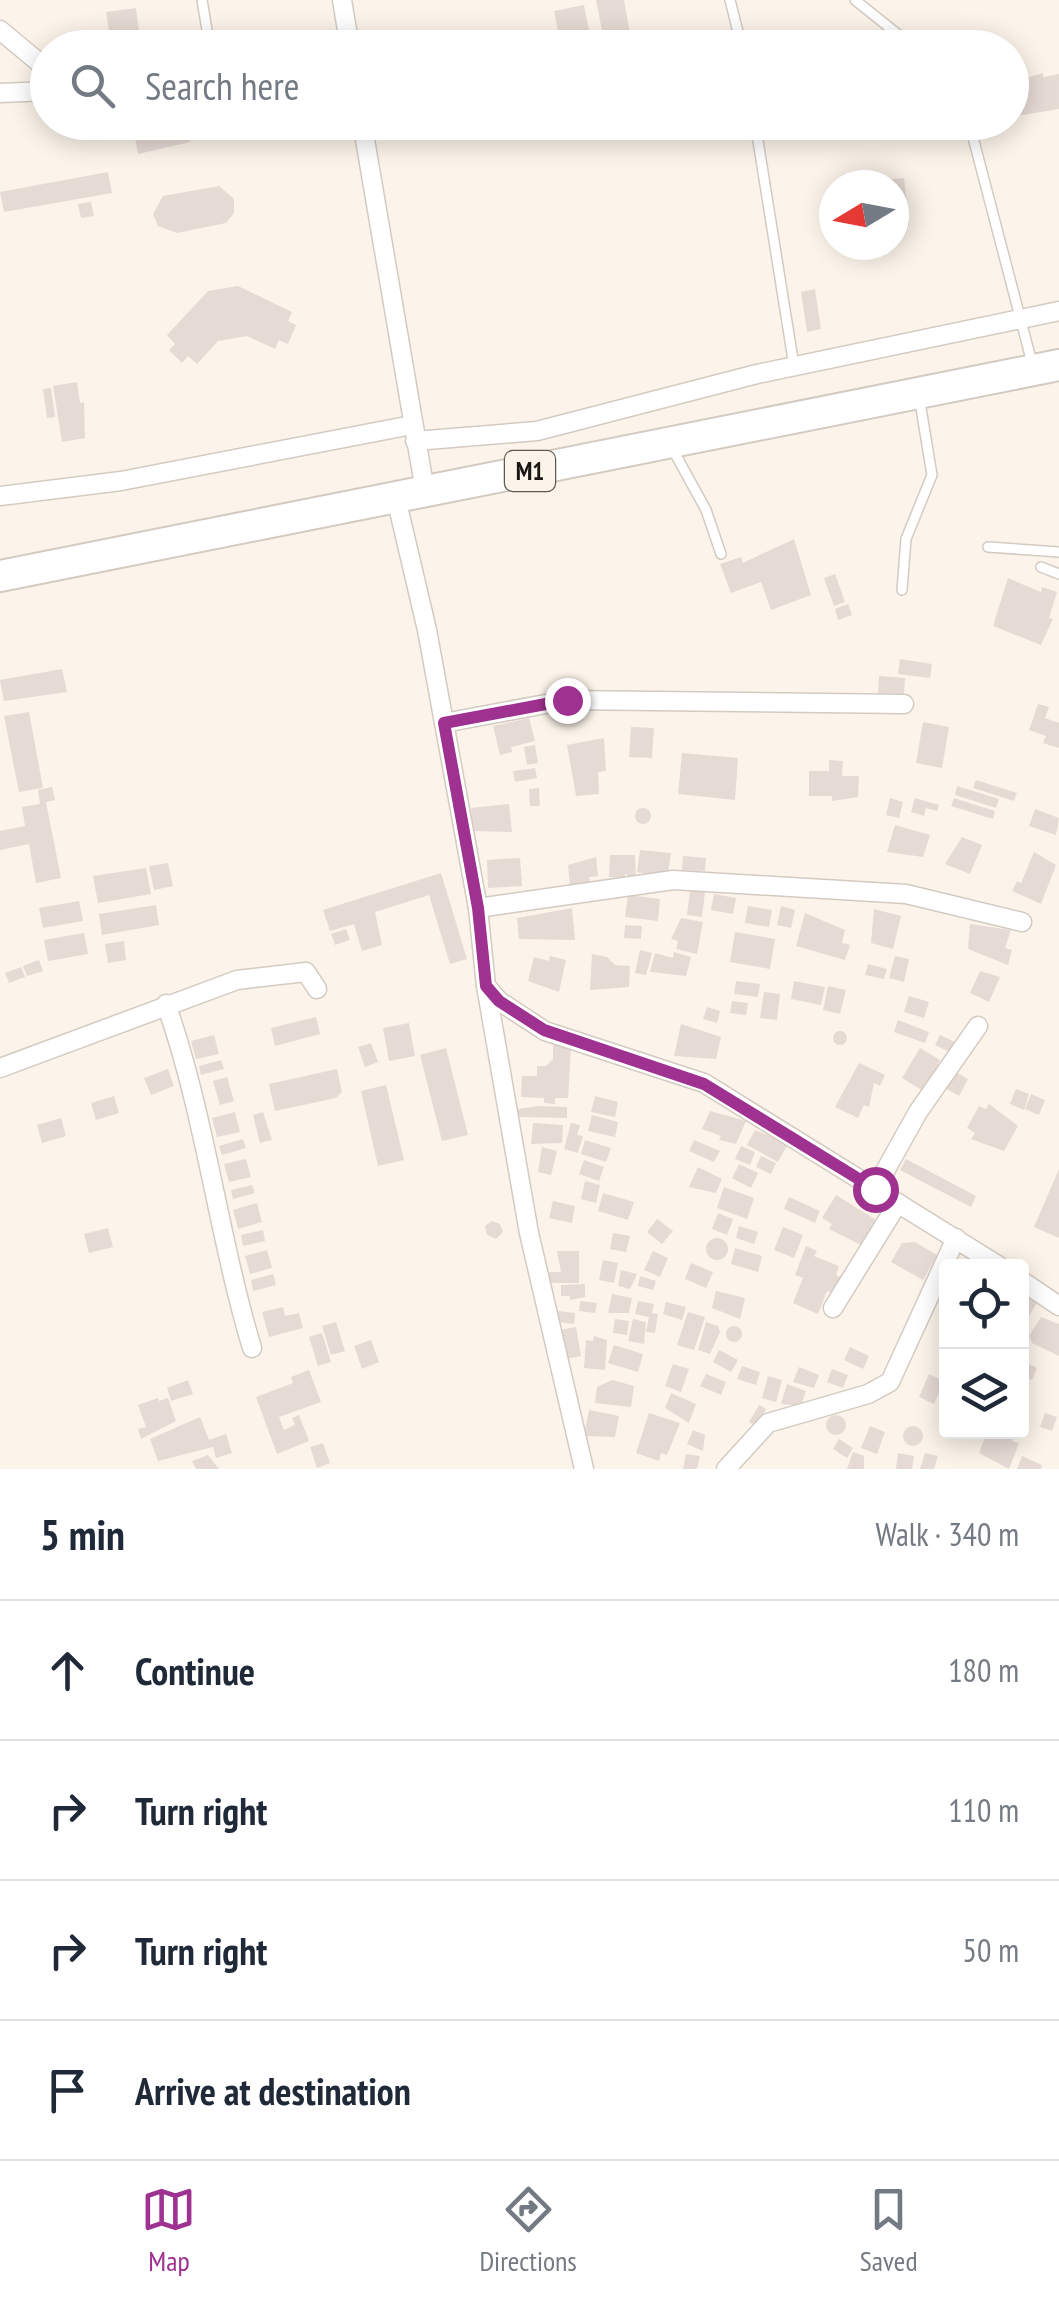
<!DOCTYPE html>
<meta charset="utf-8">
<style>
:root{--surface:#fff;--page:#f6f6f7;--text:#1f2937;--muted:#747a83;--line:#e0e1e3;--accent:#9f3190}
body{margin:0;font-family:"PT Sans Narrow",sans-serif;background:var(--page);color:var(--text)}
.controls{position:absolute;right:30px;bottom:30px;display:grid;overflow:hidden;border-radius:10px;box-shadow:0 5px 25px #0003}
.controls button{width:90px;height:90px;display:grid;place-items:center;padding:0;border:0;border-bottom:2px solid var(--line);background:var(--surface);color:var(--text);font:50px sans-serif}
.compass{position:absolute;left:819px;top:170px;width:90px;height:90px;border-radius:50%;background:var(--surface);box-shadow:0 5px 25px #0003;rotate:260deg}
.stop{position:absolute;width:30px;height:30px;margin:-22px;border:8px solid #9f3190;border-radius:50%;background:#fff}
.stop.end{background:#9f3190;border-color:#fff;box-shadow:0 2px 10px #0008}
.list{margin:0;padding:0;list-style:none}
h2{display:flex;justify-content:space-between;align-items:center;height:130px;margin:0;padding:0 40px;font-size:42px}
h2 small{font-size:32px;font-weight:400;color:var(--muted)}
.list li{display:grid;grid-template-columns:65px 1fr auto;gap:30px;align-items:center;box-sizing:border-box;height:140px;padding:0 40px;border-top:2px solid var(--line)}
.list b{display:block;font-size:38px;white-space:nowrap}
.list em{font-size:32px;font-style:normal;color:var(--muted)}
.icon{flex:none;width:55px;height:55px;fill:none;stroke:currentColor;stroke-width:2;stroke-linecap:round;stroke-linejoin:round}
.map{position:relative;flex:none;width:1059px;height:1469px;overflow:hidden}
.search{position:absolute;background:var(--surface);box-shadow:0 5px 25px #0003;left:30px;right:30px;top:30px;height:110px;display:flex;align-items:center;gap:25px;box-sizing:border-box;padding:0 35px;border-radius:55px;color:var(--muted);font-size:38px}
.sheet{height:690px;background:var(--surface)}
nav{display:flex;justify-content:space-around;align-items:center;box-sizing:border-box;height:140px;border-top:2px solid var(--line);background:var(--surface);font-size:28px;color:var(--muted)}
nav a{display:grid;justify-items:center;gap:5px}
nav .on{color:var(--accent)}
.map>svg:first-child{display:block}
.building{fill:#e6dad4}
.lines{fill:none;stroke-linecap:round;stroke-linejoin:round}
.service-casing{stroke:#d3cbc2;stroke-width:12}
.minor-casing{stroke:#d3cbc2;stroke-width:21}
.trunk-casing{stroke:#d3cbc2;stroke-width:34}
.service{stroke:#fff;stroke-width:9}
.minor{stroke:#fff;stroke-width:18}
.trunk{stroke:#fff;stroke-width:30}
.route{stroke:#9f3190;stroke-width:12}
.labels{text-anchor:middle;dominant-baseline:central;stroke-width:8;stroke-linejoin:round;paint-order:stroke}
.shield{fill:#fcf4ea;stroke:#5d5954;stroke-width:2.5}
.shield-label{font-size:25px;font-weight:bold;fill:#191613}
</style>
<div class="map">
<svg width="1059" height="1469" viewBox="0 0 1059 1469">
<rect width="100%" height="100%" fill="#fcf4ea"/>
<g class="building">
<polygon points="596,0 624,0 631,39 605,45"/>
<polygon points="584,5 590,35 560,41 554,11"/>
<polygon points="136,8 140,39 111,43 106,12"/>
<polygon points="1043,73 1043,77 1059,74 1059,109 1012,117 1012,82"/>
<polygon points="206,122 238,122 239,127 208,133"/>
<polygon points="186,126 190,142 138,154 135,138"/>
<polygon points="108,172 112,193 4,212 0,192"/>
<polygon points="904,178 909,225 902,226 903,233 894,234 894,185 867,182"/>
<polygon points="219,186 234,199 234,213 226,223 177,233 158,226 153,214 163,196"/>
<polygon points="91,202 94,216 81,218 78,204"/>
<polygon points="238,286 292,312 288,321 296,325 288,344 279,340 275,349 247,336 218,341 197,364 188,356 182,363 169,350 175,344 167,335 208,291"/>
<polygon points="815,289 821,329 807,332 801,292"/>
<polygon points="77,382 80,403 84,402 85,438 62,442 53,386"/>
<polygon points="51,388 55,417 47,418 43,389"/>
<polygon points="794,539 811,595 771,610 761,582 731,593 720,564 741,557 743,563"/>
<polygon points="835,574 845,602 834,606 824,578"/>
<polygon points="1008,578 1041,592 1042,587 1057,592 1049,618 1053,619 1041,645 993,626"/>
<polygon points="848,604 852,615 838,620 835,609"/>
<polygon points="900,659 932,664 930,678 898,674"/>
<polygon points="62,669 67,692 4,701 0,680"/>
<polygon points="879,676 905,678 904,694 878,693"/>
<polygon points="1038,704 1049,707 1045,718 1059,723 1059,748 1043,743 1046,736 1029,730"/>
<polygon points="29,712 43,788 19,792 4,716"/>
<polygon points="529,718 535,741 511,747 512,752 500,755 493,726"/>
<polygon points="923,722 949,727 942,768 916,763"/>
<polygon points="631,727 654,728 652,758 629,757"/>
<polygon points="604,738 606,771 598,772 599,794 576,796 567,745"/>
<polygon points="535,745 538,763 527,765 524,747"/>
<polygon points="682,753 738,758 735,800 678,794"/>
<polygon points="829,760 843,761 842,776 859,776 858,797 832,801 832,796 809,796 809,771 829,771"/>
<polygon points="535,768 537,778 515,782 513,771"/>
<polygon points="976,780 1017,793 1014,801 973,788"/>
<polygon points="957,786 999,799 996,808 955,795"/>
<polygon points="52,787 55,800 46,802 61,878 36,883 29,844 0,850 0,831 25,826 22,807 40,804 38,790"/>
<polygon points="539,788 540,806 530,806 529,789"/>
<polygon points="890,798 903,802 899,818 886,815"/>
<polygon points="915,798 939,805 937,811 926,808 924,816 911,812"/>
<polygon points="954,798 995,811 993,819 951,806"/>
<polygon points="509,804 512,832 473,831 471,808"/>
<circle cx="643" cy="816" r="8"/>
<polygon points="1035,809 1059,818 1056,835 1029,826"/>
<polygon points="895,825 930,835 923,857 887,852"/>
<polygon points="962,837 982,845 970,874 945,864"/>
<polygon points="640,850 671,853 668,873 660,872 659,877 637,872"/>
<polygon points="1034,852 1056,865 1041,904 1012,891 1017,881 1021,883"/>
<polygon points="610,855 635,855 636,880 627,879 627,873 623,878 609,877"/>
<polygon points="683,856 706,858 705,871 682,870"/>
<polygon points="596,857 598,876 589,877 590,883 570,886 568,865"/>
<polygon points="520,858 522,886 488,888 487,860"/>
<polygon points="168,863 173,886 154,890 149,866"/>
<polygon points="146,868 151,894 98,903 93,876"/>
<polygon points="441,873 467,959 450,964 429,895 375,912 382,945 362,951 354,924 330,931 323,910"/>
<polygon points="690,890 705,892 702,917 687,915"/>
<polygon points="714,894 736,898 733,914 711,910"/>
<polygon points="628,895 660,899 658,921 625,917"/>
<polygon points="79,901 83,921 43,928 39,908"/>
<polygon points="156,905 159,925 102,935 99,914"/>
<polygon points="748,906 772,910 769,927 745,923"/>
<polygon points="781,906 795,910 791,928 777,925"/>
<polygon points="572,908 575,940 519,939 517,918"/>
<polygon points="874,909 901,916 893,949 871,943"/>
<polygon points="805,913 845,930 842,943 850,945 845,960 796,946"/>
<polygon points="681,918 703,922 697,954 676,949 678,941 671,939"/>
<polygon points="970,924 1011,930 1005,948 1012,950 1008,965 968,949"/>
<polygon points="625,925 642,926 641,939 624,938"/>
<polygon points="346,929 350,940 335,945 331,934"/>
<polygon points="735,932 775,939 770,969 730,962"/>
<polygon points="84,933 88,954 48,961 44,940"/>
<polygon points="124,941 126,960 108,963 105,944"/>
<polygon points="640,950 652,953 646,975 635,973"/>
<polygon points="674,952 691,957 686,976 650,972 655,953 673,958"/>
<polygon points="592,954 607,957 615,965 630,966 629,987 590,990"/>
<polygon points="550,956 566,960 559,992 528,981 534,957 549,961"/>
<polygon points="895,956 909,959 904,982 889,978"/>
<polygon points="39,960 43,971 27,976 23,966"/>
<polygon points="868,964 887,969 884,979 865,975"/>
<polygon points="21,967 25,977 9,983 5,973"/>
<polygon points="980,971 1000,977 989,1002 970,993"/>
<polygon points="736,981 760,984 758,997 734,994"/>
<polygon points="794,981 825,987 821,1005 791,999"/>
<polygon points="828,986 846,990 840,1014 823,1010"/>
<polygon points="764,992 780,994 777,1020 760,1018"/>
<polygon points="909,996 929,1002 924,1018 904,1012"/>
<polygon points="732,1001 748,1003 746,1015 730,1013"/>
<polygon points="707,1007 720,1011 717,1023 703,1019"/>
<polygon points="316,1017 320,1034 275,1046 271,1028"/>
<polygon points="898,1020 929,1032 925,1043 894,1032"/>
<polygon points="409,1023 415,1056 389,1061 383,1028"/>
<polygon points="681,1024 721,1037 716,1059 674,1056"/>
<circle cx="840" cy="1038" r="7"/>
<polygon points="214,1035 219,1054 196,1059 191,1041"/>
<polygon points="940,1035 955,1042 950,1052 935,1045"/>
<polygon points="371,1043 378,1062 365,1067 358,1047"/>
<polygon points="553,1045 571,1046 568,1098 555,1098 555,1104 544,1103 544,1098 521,1097 522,1076 537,1076 537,1066 546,1066 553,1059"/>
<polygon points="446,1048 468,1135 442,1141 420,1055"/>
<polygon points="920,1048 940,1060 925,1092 902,1078"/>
<polygon points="221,1060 224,1069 201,1075 199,1066"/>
<polygon points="859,1063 885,1075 880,1086 874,1083 869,1107 864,1105 858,1118 835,1107"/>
<polygon points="168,1069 174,1086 151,1095 144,1078"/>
<polygon points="337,1069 342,1092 336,1098 275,1111 269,1084"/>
<polygon points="954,1071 968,1079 959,1096 945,1088"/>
<polygon points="227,1077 234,1101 220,1105 213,1081"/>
<polygon points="386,1085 404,1160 378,1166 361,1091"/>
<polygon points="1016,1089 1029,1094 1024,1110 1010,1104"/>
<polygon points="1031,1094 1045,1100 1039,1115 1025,1109"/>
<polygon points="114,1096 119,1113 96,1120 91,1103"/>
<polygon points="595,1096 618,1102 615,1117 591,1112"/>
<polygon points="989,1104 1018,1126 1004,1151 971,1139 975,1133 967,1128 979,1106 986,1109"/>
<polygon points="539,1106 567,1107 567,1118 518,1117 518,1109"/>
<polygon points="710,1111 746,1121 736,1144 719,1140 721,1136 702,1129"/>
<polygon points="235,1112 240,1132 217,1137 212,1118"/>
<polygon points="263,1112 272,1140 260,1143 253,1115"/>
<polygon points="592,1115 618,1122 615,1137 588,1131"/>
<polygon points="61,1118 66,1136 42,1143 37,1125"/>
<polygon points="533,1123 563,1125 562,1143 531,1144"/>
<polygon points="571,1123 580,1125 577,1135 583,1136 578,1153 564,1149"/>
<polygon points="755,1130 788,1144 778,1162 747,1145"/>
<polygon points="243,1139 246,1148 222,1155 219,1146"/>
<polygon points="585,1140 611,1148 606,1162 581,1154"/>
<polygon points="694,1140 720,1151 714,1162 689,1151"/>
<polygon points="741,1146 755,1152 750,1165 735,1159"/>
<polygon points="542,1147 557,1151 551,1175 538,1172"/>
<polygon points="761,1156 776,1163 771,1174 756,1167"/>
<polygon points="246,1159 251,1177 229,1182 224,1164"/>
<polygon points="906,1159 976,1196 971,1207 900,1170"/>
<polygon points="584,1160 604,1167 599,1181 579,1174"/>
<polygon points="739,1164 758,1173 751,1188 732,1178"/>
<polygon points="698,1167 722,1179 716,1193 689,1187"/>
<polygon points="1059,1169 1059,1238 1034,1227"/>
<polygon points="585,1181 600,1185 596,1203 581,1199"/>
<polygon points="252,1185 255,1193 233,1199 231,1190"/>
<polygon points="724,1187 754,1198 747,1219 717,1208"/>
<polygon points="603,1193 634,1202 628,1220 598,1211"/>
<polygon points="836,1195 878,1221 863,1246 829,1229 832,1224 822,1218"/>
<polygon points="789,1197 820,1211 815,1223 784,1209"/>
<polygon points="553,1201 575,1206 572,1223 549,1218"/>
<polygon points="257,1203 262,1222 238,1229 233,1210"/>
<polygon points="718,1213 733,1219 727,1235 712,1229"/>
<polygon points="657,1219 673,1231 662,1244 647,1232"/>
<polygon points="492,1221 500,1224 503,1232 496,1239 487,1235 485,1226"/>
<polygon points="739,1226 758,1232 754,1244 736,1238"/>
<polygon points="783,1227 803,1235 794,1258 774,1250"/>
<polygon points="108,1228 113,1247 89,1253 84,1234"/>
<polygon points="263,1230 265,1241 243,1246 241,1235"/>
<polygon points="613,1233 630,1236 626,1252 610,1249"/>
<circle cx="717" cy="1249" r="11"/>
<polygon points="915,1242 937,1255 923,1280 891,1262 902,1243"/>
<polygon points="806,1246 817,1251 814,1256 839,1266 836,1275 843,1278 836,1294 827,1291 818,1314 793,1303 803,1278 795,1275"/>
<polygon points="735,1248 762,1256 758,1272 731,1264"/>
<polygon points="267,1250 272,1268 250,1274 245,1256"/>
<polygon points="557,1251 579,1251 579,1283 549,1283 549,1272 561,1272"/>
<polygon points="653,1251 668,1258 660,1277 644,1270"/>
<polygon points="603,1260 618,1263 614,1283 599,1280"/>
<polygon points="691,1263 713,1272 706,1288 685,1279"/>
<polygon points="621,1270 637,1274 630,1289 618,1286"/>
<polygon points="273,1274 276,1285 253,1291 251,1280"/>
<polygon points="640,1276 656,1281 653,1290 638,1286"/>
<polygon points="585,1284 585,1297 570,1300 570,1296 561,1296 561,1285"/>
<polygon points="716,1291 745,1298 740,1319 712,1308"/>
<polygon points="612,1294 632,1298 629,1313 608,1313"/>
<polygon points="1028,1297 1037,1302 1025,1324 1022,1298"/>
<polygon points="580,1301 597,1303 595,1313 579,1311"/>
<polygon points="638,1301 654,1304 652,1313 658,1314 655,1333 646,1332 649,1317 635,1314"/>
<polygon points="666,1302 686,1307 682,1320 663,1314"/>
<polygon points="283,1307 285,1316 299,1313 303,1328 269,1337 262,1312"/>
<polygon points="558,1311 575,1313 574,1324 557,1322"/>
<polygon points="688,1312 705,1317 694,1350 677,1345"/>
<polygon points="1041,1317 1059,1324 1059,1356 1032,1343 1029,1336"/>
<polygon points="615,1319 629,1321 627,1335 613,1333"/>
<polygon points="633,1319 646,1322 644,1344 628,1341"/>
<polygon points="336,1322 345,1351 331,1355 322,1326"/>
<polygon points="706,1322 718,1326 720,1332 710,1354 698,1350"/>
<circle cx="734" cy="1334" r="8"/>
<polygon points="576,1327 581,1356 565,1359 560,1330"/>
<polygon points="322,1333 331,1362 318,1366 309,1337"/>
<polygon points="594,1336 607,1340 605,1370 584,1368 586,1340 593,1341"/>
<polygon points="371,1340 379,1362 362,1369 354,1346"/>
<polygon points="614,1345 643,1354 638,1372 608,1363"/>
<polygon points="850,1347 869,1356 863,1369 844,1360"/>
<polygon points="719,1350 738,1360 731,1372 713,1362"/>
<polygon points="1022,1361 1037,1368 1032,1380 1022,1375"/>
<polygon points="673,1364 689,1369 681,1392 665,1386"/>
<polygon points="742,1366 760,1372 756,1385 737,1379"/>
<polygon points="799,1367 819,1375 814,1388 793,1382"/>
<polygon points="832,1369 848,1375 843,1388 827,1382"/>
<polygon points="309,1370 321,1402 279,1417 284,1430 295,1425 292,1418 299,1415 309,1441 277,1454 256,1397 293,1383 291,1377"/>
<polygon points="706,1374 726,1382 721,1395 700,1386"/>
<polygon points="929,1374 944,1381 934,1404 919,1397"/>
<polygon points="768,1376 782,1380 776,1402 762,1398"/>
<polygon points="188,1380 193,1394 171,1401 167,1388"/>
<polygon points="612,1380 634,1386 631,1407 595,1403 597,1387"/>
<polygon points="787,1384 806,1391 801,1406 781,1404"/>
<polygon points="671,1393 696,1404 689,1423 665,1408"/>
<polygon points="158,1398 159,1401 168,1398 176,1421 141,1439 138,1429 146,1427 138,1405"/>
<polygon points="759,1405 766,1409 756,1427 749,1422"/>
<polygon points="589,1410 619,1416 615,1437 584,1436"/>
<polygon points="649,1413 680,1423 667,1455 661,1453 659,1461 636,1453"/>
<polygon points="1045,1413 1057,1417 1052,1431 1040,1427"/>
<circle cx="836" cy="1425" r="10"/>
<polygon points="200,1417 209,1440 226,1434 232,1453 216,1458 213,1447 158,1461 150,1439"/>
<polygon points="870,1426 885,1432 877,1454 861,1448"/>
<circle cx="913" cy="1436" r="10"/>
<polygon points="693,1430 705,1435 703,1451 687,1444"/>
<polygon points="987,1432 1014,1435 1012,1441 1019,1443 1009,1469 979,1453"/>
<polygon points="839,1439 853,1448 847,1458 833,1449"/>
<polygon points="323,1443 330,1463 317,1468 310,1447"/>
<polygon points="853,1452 864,1456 864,1469 847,1469"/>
<polygon points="898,1453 914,1456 912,1469 896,1469"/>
<polygon points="925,1453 938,1456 934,1469 920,1469"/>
<polygon points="686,1454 700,1456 697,1469 683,1469"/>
<polygon points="208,1455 219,1469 196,1469 192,1461"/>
<polygon points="1022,1456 1042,1465 1041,1469 1017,1469"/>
</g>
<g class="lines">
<defs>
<g id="service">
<polyline points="202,0 210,48"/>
<polyline points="730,0 742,48"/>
<polyline points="855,0 915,48"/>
<polyline points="755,122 794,366"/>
<polyline points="969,122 1032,363"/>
<polyline points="673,450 706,510 721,554"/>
<polyline points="988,547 1059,552"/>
<polyline points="1041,567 1059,574"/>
<polyline points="902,590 906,539 932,475 919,396"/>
</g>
<g id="minor">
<polyline points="342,0 350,48"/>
<polyline points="0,30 48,70"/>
<polyline points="0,93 48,91"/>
<polyline points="362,122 425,491"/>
<polyline points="415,441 537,431 757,374 1059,311"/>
<polyline points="0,496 121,481 412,425"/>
<polyline points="396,498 427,630 478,908 486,986 529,1233 584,1469"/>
<polyline points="444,723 567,700 904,704"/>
<polyline points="478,908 673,880 906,894 1022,922"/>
<polyline points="486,986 499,1001 545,1031 704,1083 999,1266"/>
<path d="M166 1004C205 1114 218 1235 252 1348"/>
<polyline points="0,1068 237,980 306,972 317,989"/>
<polyline points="875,1189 918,1112 978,1026"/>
<polyline points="1022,1281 1059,1306"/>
<polyline points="833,1308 898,1203"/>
<polyline points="726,1469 768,1423 868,1394 890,1382 956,1238"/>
</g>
<polyline id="trunk" points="0,576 1059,365"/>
</defs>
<use href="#service" class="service-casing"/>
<use href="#minor" class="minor-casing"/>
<use href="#trunk" class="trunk-casing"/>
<use href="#service" class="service"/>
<use href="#minor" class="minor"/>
<use href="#trunk" class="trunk"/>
</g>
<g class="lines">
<polyline class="route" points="567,700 444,723 478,908 486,986 499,1001 544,1030 704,1084 875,1189"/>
</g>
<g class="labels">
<rect class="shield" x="505" y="451" width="50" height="40" rx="8"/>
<g class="shield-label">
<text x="530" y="471">M1</text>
</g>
</g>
</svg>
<div class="controls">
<button><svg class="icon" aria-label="locate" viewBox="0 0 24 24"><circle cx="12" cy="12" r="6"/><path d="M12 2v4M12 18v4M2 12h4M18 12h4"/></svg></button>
<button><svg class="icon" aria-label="layers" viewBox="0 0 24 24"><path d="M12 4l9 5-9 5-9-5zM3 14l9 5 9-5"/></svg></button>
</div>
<svg class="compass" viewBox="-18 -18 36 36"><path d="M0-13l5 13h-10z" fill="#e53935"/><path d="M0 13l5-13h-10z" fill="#747a83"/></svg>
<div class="stop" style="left:875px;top:1189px"></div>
<div class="stop end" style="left:567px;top:700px"></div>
<div class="search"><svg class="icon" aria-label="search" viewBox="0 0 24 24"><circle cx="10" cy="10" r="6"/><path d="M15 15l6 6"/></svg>Search here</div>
</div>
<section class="sheet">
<h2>5 min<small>Walk · 340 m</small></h2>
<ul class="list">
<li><svg class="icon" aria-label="ahead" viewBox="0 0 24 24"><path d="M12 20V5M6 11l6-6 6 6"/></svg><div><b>Continue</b></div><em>180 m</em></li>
<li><svg class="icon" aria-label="right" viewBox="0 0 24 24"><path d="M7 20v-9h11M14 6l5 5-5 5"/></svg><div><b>Turn right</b></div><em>110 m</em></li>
<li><svg class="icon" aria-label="right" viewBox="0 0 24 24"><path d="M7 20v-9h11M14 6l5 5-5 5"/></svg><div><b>Turn right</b></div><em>50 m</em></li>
<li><svg class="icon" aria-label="arrive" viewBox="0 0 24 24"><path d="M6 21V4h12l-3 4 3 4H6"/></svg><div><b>Arrive at destination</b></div></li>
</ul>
</section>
<nav>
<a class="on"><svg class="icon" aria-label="map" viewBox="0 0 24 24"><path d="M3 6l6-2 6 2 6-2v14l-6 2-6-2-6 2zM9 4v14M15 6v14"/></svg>Map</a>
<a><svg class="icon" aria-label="directions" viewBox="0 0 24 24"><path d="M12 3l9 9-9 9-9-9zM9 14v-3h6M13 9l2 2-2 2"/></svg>Directions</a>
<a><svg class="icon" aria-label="saved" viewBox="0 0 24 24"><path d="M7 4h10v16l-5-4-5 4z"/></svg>Saved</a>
</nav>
